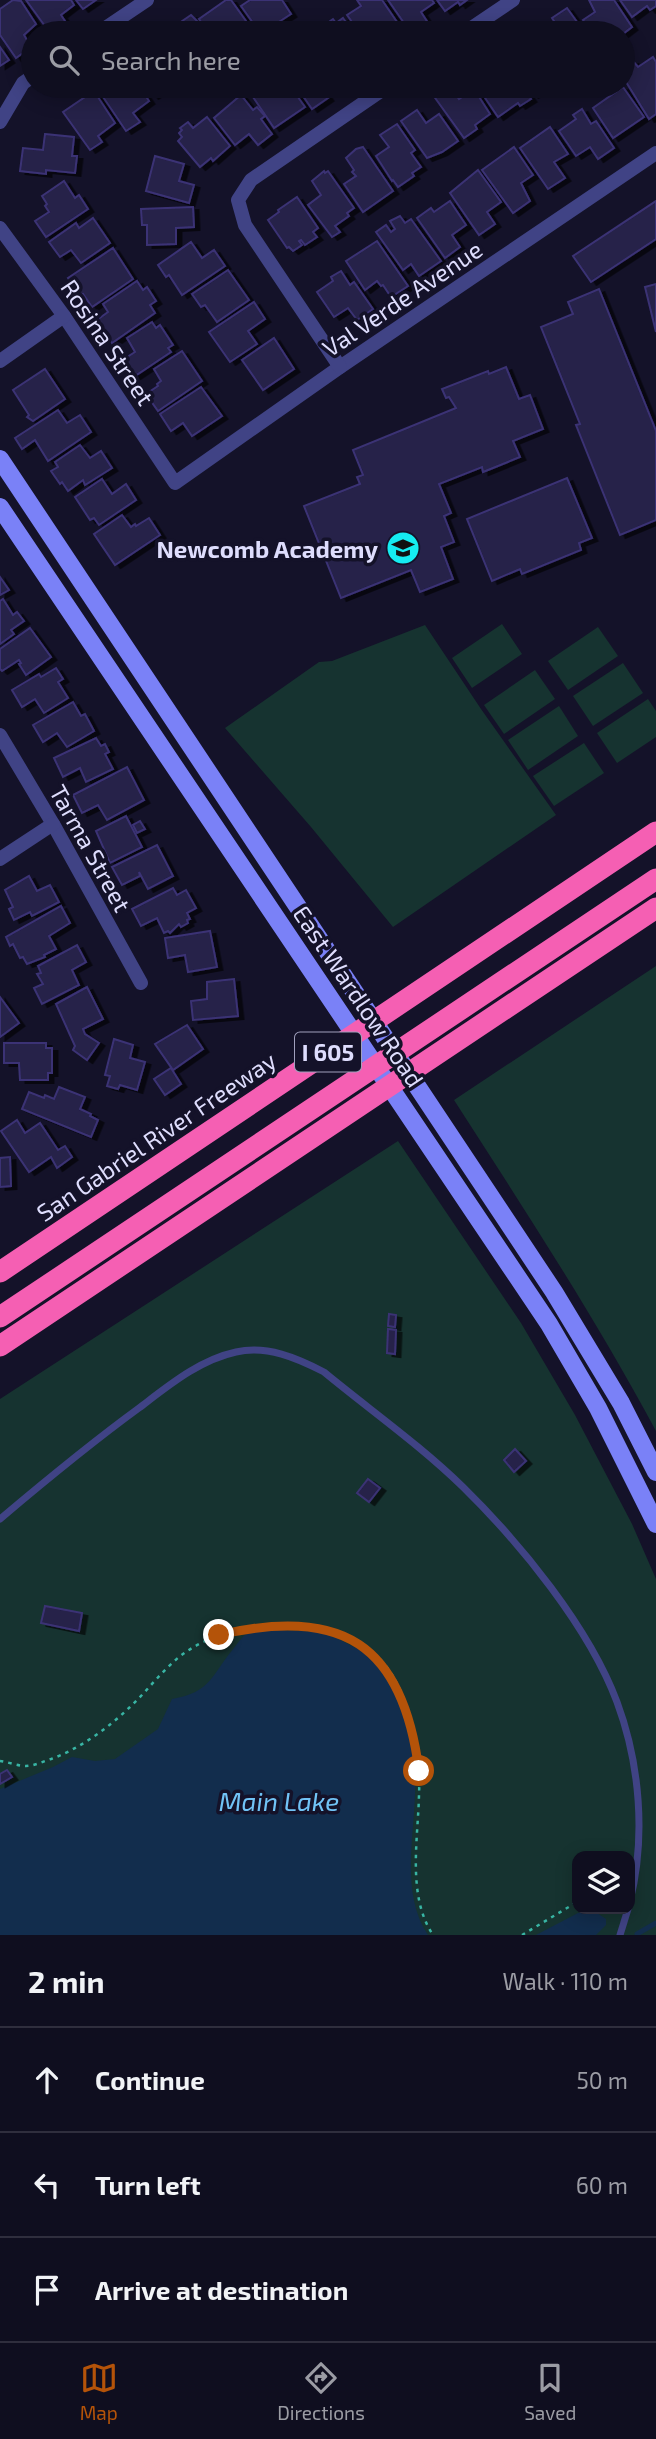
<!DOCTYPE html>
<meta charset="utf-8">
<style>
:root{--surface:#0f0e1f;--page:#1d1c2c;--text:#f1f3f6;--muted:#9b9ca4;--line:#2f2e3d;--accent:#b45309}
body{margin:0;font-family:"Exo 2",sans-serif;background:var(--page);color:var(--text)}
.controls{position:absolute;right:21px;bottom:21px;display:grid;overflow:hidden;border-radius:14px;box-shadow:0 4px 18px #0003}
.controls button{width:63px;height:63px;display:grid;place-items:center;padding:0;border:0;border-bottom:2px solid var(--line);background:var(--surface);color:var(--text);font:35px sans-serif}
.stop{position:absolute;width:21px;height:21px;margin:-16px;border:5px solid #b45309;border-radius:50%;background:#fff}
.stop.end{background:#b45309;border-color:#fff;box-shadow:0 2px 7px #0008}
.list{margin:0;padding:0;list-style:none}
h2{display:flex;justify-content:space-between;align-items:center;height:91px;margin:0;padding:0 28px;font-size:30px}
h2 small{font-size:23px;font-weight:400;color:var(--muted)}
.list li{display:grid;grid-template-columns:46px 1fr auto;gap:21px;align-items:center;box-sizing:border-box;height:105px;padding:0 28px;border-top:2px solid var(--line)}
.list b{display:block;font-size:26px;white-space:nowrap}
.list em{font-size:23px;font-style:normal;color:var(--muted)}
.icon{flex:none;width:38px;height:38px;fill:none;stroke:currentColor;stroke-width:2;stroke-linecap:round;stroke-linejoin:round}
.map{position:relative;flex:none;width:656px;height:1935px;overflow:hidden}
.search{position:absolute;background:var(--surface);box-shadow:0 4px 18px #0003;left:21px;right:21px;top:21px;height:77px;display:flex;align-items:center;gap:18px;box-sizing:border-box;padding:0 24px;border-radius:38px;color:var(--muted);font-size:26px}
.sheet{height:406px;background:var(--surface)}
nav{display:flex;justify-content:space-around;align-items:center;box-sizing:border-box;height:98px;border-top:2px solid var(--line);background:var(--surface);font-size:19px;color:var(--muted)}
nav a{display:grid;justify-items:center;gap:4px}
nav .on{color:var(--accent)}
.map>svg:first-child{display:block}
.green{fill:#163330;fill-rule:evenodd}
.water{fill:#122d4d}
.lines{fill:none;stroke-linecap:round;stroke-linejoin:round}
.stream{stroke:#122d4d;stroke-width:5}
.building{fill:#252049;stroke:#3b3374;stroke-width:2;filter:url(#shadow)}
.path{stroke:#38b5a4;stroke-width:2.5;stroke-dasharray:3.5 5;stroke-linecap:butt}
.service{stroke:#404385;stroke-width:7}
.minor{stroke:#404385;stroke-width:14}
.secondary{stroke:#7a81f7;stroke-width:18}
.motorway{stroke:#f55fb3;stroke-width:21}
.route{stroke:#b45309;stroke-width:9}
.labels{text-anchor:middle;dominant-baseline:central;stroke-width:7;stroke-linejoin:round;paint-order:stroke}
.shield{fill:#141229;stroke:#a1a0bd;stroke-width:2}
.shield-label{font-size:23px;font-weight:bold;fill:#deddfd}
.street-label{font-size:24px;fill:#deddfd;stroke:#141229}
.poi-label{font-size:24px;font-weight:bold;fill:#deddfd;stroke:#141229;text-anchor:end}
.water-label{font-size:26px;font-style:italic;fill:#71c3f6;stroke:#141229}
</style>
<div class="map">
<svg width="656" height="1935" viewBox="0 0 656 1935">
<defs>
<filter id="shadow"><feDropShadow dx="5.5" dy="3" stdDeviation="0" flood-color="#0009"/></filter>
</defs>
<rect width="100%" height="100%" fill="#141229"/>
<g class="green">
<polygon points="502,624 522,654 472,688 452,658"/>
<polygon points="425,625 481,709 556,815 393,927 311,827 225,728 319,662 332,661"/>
<polygon points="598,627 618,656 568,690 548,661"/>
<polygon points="623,663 643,693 593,726 573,696"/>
<polygon points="535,670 555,699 504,734 484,705"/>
<polygon points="648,699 656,711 656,737 617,763 597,733"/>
<polygon points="559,706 578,736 528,770 508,740"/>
<polygon points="584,743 604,773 554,806 533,776"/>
<path d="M656 966V1431C595 1317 524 1209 454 1100Z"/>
<path d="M398 1141 521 1323 575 1415 632 1524 656 1579V1935H0V1399ZM577 1856H630V1909H577Z"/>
</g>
<g class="water">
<path d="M278 1630C294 1631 312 1630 326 1634 333 1635 340 1640 346 1643 377 1657 389 1673 400 1705 409 1728 414 1752 415 1778 417 1828 398 1890 428 1935H0V1789L53 1767 72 1757 95 1761 115 1759 158 1729 172 1699C212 1692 211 1675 234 1648 237 1644 241 1638 245 1635 254 1629 268 1630 278 1630Z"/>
<polygon points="594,1911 606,1919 606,1925 596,1935 536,1935 578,1913"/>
</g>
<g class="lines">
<polyline class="stream" points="637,1934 656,1923"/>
</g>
<g class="building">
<polygon points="13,0 21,1 36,24 24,35 31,47 16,58 0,35 0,9"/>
<polygon points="26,0 71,0 74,5 61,15 69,27 59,33 50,33"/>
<polygon points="76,0 96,0 83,9"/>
<polygon points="226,0 231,0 251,28 246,31 248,33 209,33 199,19"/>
<polygon points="250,0 282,0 291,14 268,29 265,25 258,30 241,6"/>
<polygon points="357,0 382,0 397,22 385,30 387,33 360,33 347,15 361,6"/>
<polygon points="388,0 432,0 434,3 421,12 432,29 425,33 411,33"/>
<polygon points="437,0 467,0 460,5 458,2 445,11"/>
<polygon points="589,0 614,0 632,27 623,34 592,33 583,20 595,12"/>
<polygon points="620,0 656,0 656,6 650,10 647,6 632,17"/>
<polygon points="567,8 585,33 555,33 560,30 552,18"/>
<polygon points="191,15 199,23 197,25 203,33 180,33 175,26"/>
<polygon points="343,18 354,33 313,33 333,19 336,23"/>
<polygon points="0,47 9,60 0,66"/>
<polygon points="653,57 656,62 656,114 649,119 623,77 631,72 626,65 633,61 638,67"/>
<polygon points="101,86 139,86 149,101 133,113 140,122 126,131 97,88"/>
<polygon points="146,86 168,86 153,96"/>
<polygon points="267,86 290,86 305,107 274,128 253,97"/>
<polygon points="296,86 320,86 328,98 312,109"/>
<polygon points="447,86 450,86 459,99 474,89 490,114 475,125 477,129 464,138 433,95"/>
<polygon points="477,86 522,86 531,99 520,106 518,103 498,117"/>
<polygon points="527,86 547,86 533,95"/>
<polygon points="623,87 644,117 613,138 593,108"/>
<polygon points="94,91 115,123 98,136 102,142 90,150 63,112"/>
<polygon points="241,95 253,110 257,107 265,116 261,119 272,134 258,145 249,134 235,145 214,118"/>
<polygon points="582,109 591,124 596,121 614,148 598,159 590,147 576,156 559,131 576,119 573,115"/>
<polygon points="417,110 426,123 439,114 458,141 442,152 427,158 401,121"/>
<polygon points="207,117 230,146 213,161 211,158 200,167 178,141 182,137 179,133 182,130 180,128 188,122 193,128"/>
<polygon points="397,124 415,150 411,153 421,167 412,173 414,176 398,187 393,180 392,181 376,156 389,147 380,135"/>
<polygon points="550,127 568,154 554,162 565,178 548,189 520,148"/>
<polygon points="45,134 74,137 72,156 77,156 75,173 46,170 46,174 20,171 23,148 43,150"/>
<polygon points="363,147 393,191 363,212 344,184 356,176 352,172 354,170 346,158 356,149"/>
<polygon points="514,147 533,175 521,183 530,201 513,213 482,170"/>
<polygon points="155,156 184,164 179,181 194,185 189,203 146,191"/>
<polygon points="478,170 501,202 487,212 495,224 479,235 450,193"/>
<polygon points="324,171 325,173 328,171 354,208 347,213 349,216 335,226 340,232 332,237 308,205 321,195 312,181"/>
<polygon points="64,181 75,198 79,195 88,209 46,237 35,221 49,212 45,206 47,204 42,196"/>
<polygon points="297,197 318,228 313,232 317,237 305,245 301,240 299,241 302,245 293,251 289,247 287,248 268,220 279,212 278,210"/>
<polygon points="450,201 466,225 452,235 460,247 445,258 417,218 431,208 434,212"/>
<polygon points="656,201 656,239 591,282 573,256"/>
<polygon points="193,207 194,227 176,228 176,244 147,245 147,225 142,225 141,209"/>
<polygon points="400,216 405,223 411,219 441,261 419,276 411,264 403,270 376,232 386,225 391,232 395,229 390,221"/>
<polygon points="93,218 110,243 81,263 71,250 60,257 49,242 76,223 79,228"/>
<polygon points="377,241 408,286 391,297 383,285 381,286 377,281 365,290 346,261"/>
<polygon points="191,242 202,258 214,250 225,266 182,295 169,275 166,277 158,265"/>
<polygon points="113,248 133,279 92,307 83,294 80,296 68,278"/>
<polygon points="228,270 249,300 217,322 205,305 201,307 192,294"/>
<polygon points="341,271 350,285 354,282 373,309 357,320 348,308 334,317 317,292 333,281 331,277"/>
<polygon points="137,281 143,290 147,287 156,301 150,305 155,313 112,343 97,320 108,312 103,304"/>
<polygon points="656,284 656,332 645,287"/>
<polygon points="599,289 656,431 656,520 620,535 576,425 580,424 541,327 573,314 568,302"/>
<polygon points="254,302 265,319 248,331 257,344 230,362 209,332"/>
<polygon points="152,322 156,328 160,325 173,345 168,348 171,352 135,376 124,359 135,352 127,338"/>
<polygon points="274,338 294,369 263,390 242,360"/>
<polygon points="182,351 202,381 158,411 146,394 158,386 157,384 161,381 154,369"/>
<polygon points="506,367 519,399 530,395 543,429 513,441 520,457 483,472 482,467 439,484 451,513 444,516 454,542 441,547 453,579 420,592 411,570 341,598 304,506 360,484 357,477 363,475 353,450 456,408 449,397 446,398 442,389 488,371 489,374"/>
<polygon points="45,369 65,399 33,421 27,417 29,415 13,390"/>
<polygon points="201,387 222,416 192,436 183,423 171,431 160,414"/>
<polygon points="58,410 67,423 80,415 91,432 48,461 35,440 22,449 15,438"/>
<polygon points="80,445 90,458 101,451 112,468 85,485 83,480 68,491 62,482 60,484 51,471 58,467 55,462"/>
<polygon points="567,478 592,538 579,543 581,550 522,574 520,569 492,581 467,519"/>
<polygon points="102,479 112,494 126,484 136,500 99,525 94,518 90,520 75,497"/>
<polygon points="122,515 131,527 135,524 136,526 149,518 160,535 115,565 94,534"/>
<polygon points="0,577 9,590 0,595"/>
<polygon points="3,599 13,615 17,612 24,621 11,630 14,634 0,644 0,601"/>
<polygon points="30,628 51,657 26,675 19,664 21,663 19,660 2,671 0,669 0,649"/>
<polygon points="56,668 63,679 58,682 68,698 44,713 35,699 22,707 12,690 39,674 41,677"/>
<polygon points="73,702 81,716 85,714 94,731 67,747 57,733 43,742 33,725"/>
<polygon points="96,738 101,746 105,744 109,752 105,754 113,769 86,782 80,768 63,777 54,758"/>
<polygon points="127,767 144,800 107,820 98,805 82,813 73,795"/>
<polygon points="126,816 142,847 110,863 96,831"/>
<polygon points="140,821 145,829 137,833 133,825"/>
<polygon points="157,845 173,876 148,889 139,872 140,876 122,885 112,867"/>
<polygon points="29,876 37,891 50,885 59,902 32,916 30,912 14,920 9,909 13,907 5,890"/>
<polygon points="173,888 177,895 186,890 196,908 187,913 190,919 187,920 188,923 181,927 179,924 170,933 168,931 164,933 157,918 141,926 132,909"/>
<polygon points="61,906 70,923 49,936 56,949 44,955 45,957 27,964 23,957 20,958 13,944 10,946 6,937"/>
<polygon points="210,931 217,967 188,972 185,955 168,958 165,938"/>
<polygon points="77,945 86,962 72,970 79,985 42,1004 34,988 43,984 37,974 41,973 38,966"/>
<polygon points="234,979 238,1016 193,1020 191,1001 207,999 207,982"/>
<polygon points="87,987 103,1019 83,1029 85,1034 99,1043 87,1060 73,1050 75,1046 56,1004"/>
<polygon points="0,997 19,1023 0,1037"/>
<polygon points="187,1025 203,1049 173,1070 155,1044"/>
<polygon points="114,1039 133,1045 130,1058 145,1062 137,1090 120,1085 118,1089 107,1086 110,1076 105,1075"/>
<polygon points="4,1043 46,1043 46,1048 52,1048 52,1073 48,1073 48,1080 20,1080 19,1063 4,1063"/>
<polygon points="171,1068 181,1084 165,1095 154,1079"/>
<polygon points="59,1087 85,1097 80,1109 91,1114 90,1116 98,1120 91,1137 22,1109 29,1092 44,1098 45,1095 54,1099"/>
<polygon points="17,1120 25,1133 40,1123 58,1150 65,1146 72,1157 57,1168 51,1157 29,1172 1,1131"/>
<polygon points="10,1157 11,1186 0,1187 0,1158"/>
<polygon points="389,1314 396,1315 395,1327 388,1326"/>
<polygon points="388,1329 396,1330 395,1354 387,1353"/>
<polygon points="515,1449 526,1461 514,1472 504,1460"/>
<polygon points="368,1479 380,1488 369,1502 357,1493"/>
<polygon points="45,1606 82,1613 79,1631 41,1623"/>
<polygon points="7,1770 12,1777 0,1784 0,1774"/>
</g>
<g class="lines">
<g class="path">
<path d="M0 1761C8 1762 18 1766 26 1766 34 1766 44 1761 51 1759 81 1748 108 1728 130 1707 147 1691 161 1672 179 1657 212 1631 257 1623 299 1627 326 1630 351 1636 373 1653 409 1681 421 1753 419 1795 418 1840 407 1896 433 1935"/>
<polyline points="522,1935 577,1902"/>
</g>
<g class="service">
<path d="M0 1519C45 1481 91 1443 139 1408 168 1386 199 1360 236 1352 267 1345 297 1358 324 1372 370 1410 420 1445 463 1487 520 1543 589 1627 617 1702 640 1764 646 1837 630 1901"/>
<polyline points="620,1935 628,1909"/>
</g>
<g class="minor">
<polyline points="98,33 147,0"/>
<polyline points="464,33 513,0"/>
<polyline points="0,122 23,83 33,76"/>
<polyline points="0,228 64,316 175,483 340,367 656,153"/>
<polyline points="0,361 64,316"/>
<polyline points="340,367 245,225 238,200 251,180 388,86"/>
<polyline points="0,735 53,824 141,983"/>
<polyline points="0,859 53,824"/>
</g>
<g class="secondary">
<polyline points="0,459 554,1292 621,1403 656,1472"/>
<polyline points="0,507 549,1324 598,1408 656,1524"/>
</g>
<g class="motorway">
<polyline points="0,1272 656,832"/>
<polyline points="0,1317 656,879"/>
<polyline points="0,1346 656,908"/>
</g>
</g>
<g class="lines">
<path class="route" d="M219 1635C342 1606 403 1644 419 1771"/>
</g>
<defs>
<symbol id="school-disc" viewBox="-11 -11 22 22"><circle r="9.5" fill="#15ecf1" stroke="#141229"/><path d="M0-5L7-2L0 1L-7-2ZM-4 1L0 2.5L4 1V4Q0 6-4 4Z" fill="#111"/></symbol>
</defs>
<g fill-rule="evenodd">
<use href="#school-disc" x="384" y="529" width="38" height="38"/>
</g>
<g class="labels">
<rect class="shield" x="295" y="1032.5" width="66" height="39" rx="5"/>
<g class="shield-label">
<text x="328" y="1052">I 605</text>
</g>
<g class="street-label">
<text transform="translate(402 298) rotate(-34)">Val Verde Avenue</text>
<text transform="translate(108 342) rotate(56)">Rosina Street</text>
<text transform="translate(91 848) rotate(61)">Tarma Street</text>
<text transform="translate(359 996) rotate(56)">East Wardlow Road</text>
<text transform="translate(156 1136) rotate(-34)">San Gabriel River Freeway</text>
</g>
<g class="poi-label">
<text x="378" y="548">Newcomb Academy</text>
</g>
<g class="water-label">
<text x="279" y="1800">Main Lake</text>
</g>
</g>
</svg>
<div class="controls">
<button><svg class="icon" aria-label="layers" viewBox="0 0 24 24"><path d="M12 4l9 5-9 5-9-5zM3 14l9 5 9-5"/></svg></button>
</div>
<div class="stop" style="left:419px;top:1771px"></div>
<div class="stop end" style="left:219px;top:1635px"></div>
<div class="search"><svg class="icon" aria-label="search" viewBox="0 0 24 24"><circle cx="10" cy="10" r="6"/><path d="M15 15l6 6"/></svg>Search here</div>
</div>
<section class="sheet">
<h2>2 min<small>Walk · 110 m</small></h2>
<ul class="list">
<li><svg class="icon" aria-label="ahead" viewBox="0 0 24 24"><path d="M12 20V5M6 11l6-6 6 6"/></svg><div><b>Continue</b></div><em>50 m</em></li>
<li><svg class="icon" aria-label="left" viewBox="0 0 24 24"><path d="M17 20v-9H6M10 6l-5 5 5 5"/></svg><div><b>Turn left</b></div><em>60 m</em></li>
<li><svg class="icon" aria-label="arrive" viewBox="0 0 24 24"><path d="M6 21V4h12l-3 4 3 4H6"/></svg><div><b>Arrive at destination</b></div></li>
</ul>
</section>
<nav>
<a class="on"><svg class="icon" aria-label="map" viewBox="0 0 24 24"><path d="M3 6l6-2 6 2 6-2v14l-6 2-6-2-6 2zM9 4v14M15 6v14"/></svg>Map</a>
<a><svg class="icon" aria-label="directions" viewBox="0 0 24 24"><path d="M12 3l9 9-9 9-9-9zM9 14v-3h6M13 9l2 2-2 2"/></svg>Directions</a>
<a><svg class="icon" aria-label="saved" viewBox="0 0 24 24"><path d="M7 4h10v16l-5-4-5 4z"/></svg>Saved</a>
</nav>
